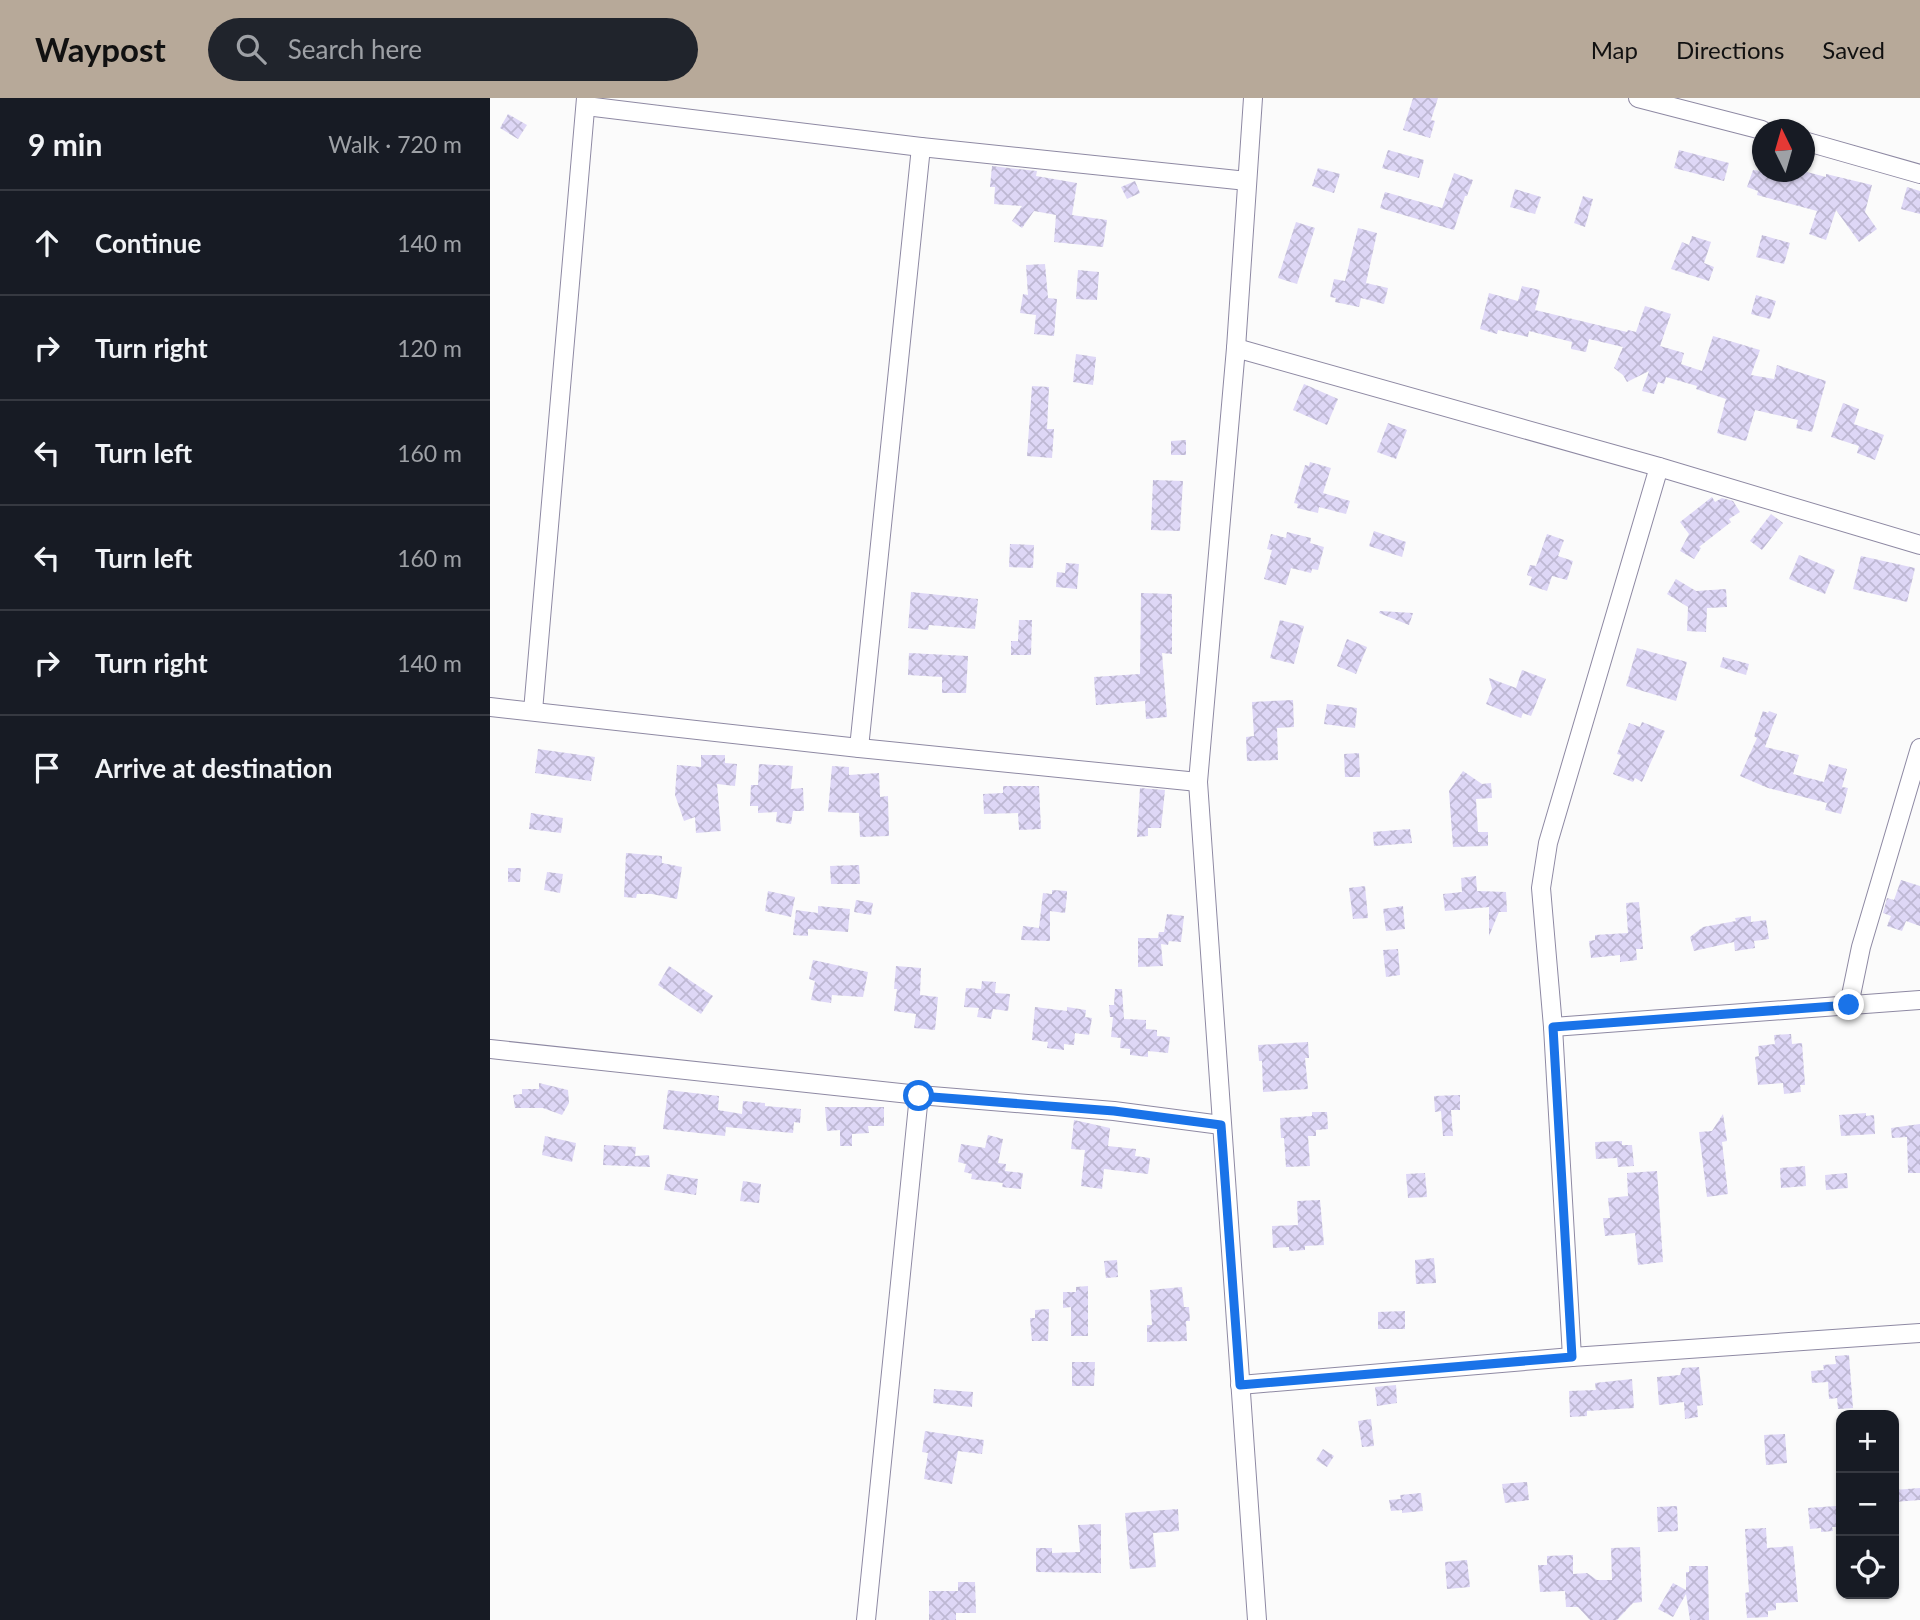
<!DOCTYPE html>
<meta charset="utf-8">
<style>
:root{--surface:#171b24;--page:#20242c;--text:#f1f3f6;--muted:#9ea1a6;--line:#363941;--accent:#b7a999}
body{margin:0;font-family:Lato,sans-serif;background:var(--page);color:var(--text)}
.controls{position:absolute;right:21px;bottom:21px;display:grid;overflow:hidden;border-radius:14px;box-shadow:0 2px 5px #0004}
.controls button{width:63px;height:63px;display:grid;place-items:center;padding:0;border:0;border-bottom:2px solid var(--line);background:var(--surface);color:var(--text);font:35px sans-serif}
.compass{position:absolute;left:1262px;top:21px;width:63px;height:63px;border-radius:50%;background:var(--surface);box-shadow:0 2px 5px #0004;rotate:355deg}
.stop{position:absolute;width:21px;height:21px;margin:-16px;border:5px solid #1a73e8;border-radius:50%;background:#fff}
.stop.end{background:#1a73e8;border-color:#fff;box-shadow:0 2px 7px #0008}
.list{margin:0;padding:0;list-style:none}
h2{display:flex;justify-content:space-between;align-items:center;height:91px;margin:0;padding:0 28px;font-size:30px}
h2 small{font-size:23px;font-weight:400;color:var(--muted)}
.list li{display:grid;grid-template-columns:46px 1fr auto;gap:21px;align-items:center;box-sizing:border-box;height:105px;padding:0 28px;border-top:2px solid var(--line)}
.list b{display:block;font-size:26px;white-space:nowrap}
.list em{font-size:23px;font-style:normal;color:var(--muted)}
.icon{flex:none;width:38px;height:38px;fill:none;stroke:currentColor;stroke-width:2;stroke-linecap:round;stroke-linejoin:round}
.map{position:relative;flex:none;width:1430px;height:1522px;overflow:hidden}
header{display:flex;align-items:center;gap:42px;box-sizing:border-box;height:98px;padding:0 35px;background:var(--accent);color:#111}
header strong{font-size:33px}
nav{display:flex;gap:38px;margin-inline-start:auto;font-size:24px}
.search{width:490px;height:63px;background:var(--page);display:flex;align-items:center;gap:18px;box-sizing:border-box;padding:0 24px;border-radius:38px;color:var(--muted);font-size:26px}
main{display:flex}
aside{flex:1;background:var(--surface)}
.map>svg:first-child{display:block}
.building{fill:url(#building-cross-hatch)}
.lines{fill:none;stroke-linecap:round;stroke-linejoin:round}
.street-casing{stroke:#8e89a3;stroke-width:20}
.street{stroke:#fff;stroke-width:18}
.route{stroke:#1a73e8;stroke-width:9}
</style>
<header>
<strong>Waypost</strong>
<div class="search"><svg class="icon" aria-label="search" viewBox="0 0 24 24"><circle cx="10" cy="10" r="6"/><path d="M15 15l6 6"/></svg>Search here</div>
<nav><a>Map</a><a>Directions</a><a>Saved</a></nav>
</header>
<main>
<aside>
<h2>9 min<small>Walk · 720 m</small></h2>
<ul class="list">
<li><svg class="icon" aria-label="ahead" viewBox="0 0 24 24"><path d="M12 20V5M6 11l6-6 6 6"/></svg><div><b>Continue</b></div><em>140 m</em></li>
<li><svg class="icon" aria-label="right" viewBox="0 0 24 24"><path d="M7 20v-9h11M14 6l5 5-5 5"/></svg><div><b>Turn right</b></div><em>120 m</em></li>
<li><svg class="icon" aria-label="left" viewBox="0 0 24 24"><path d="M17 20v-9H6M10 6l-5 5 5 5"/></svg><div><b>Turn left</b></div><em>160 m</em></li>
<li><svg class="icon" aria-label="left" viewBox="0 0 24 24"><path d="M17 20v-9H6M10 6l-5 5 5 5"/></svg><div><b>Turn left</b></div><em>160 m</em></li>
<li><svg class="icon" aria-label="right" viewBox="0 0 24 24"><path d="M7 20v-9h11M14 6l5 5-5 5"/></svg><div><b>Turn right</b></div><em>140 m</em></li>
<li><svg class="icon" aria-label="arrive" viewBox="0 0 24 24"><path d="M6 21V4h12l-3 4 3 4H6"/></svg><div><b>Arrive at destination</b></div></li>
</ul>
</aside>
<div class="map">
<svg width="1430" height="1522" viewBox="0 0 1430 1522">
<defs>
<pattern id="building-cross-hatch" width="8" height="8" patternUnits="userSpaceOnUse" patternTransform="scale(1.75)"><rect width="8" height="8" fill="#ded7f6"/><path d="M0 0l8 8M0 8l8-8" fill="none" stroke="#beb8d3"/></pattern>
</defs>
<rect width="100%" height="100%" fill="#fbfbfb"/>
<g class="building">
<polygon points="923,0 948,0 941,22 945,23 940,40 913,32"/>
<polygon points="18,16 37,27 28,41 10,30"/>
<polygon points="898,52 934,62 929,80 892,70"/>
<polygon points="1189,52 1239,65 1234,83 1184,70"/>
<polygon points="502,68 547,73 546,78 587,85 582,117 617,122 613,149 564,144 566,117 544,113 532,130 522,123 532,108 504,106 505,89 500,89"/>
<polygon points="828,70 850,76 844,95 822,88"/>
<polygon points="1263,72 1299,76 1300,74 1317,74 1336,79 1336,76 1382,87 1375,114 1387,131 1369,144 1346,112 1336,142 1319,136 1327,113 1267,97 1268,93 1257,89"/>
<polygon points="964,75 983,82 977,98 975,98 964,132 890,110 895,94 952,110"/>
<polygon points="645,83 650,95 637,101 631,89"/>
<polygon points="1417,89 1430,93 1430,116 1411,111"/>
<polygon points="1025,91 1051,99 1045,116 1020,109"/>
<polygon points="1093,98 1103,101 1095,129 1084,125"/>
<polygon points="806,124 825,130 807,186 788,180"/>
<polygon points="868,130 887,135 876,185 898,190 894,206 871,200 869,209 845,204 846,200 840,199 844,181 855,183"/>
<polygon points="1272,137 1300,145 1294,166 1266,159"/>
<polygon points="1202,138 1221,144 1214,165 1224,169 1219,183 1181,171 1192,144 1199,147"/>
<polygon points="555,166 558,200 567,201 564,238 544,236 546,217 530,215 533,196 538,197 536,167"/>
<polygon points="588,172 609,174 607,202 586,201"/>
<polygon points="1032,188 1050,192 1045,212 1137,234 1138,232 1146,234 1155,208 1181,216 1170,248 1194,255 1191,266 1212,273 1223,238 1270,252 1261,277 1284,281 1287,267 1336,283 1322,334 1306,330 1308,322 1265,312 1256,343 1227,335 1236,301 1206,291 1207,288 1176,279 1174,286 1168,284 1164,296 1152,293 1159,273 1137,284 1133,277 1124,270 1133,249 1099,241 1096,254 1081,251 1082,244 1039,233 1038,239 1008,232 1007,236 990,231 999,195 1028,203"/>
<polygon points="1266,197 1286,203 1280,221 1261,216"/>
<polygon points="586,256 606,259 603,287 583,284"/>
<polygon points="814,286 848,301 837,327 803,312"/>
<polygon points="542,288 559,289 557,331 564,331 562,360 537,358"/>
<polygon points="1353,305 1369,311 1364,326 1394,337 1385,362 1367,355 1369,348 1341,339"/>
<polygon points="898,325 917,332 906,361 887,354"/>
<polygon points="696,342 696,357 681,357 681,343"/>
<polygon points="820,364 841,370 833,395 860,403 856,416 829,409 828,415 807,410 808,406 804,405 815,367 819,368"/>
<polygon points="663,382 693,383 690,433 661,432"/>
<polygon points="1222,399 1225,404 1232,400 1243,403 1250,414 1239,421 1241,424 1209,449 1211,450 1204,461 1190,453 1199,436 1190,424"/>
<polygon points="1281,416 1293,425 1272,452 1260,443"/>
<polygon points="884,433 916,444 912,459 879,448"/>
<polygon points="797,434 821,440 820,445 834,449 828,472 822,471 821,475 801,470 796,487 774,481 782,452 777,451 781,436 796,440"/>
<polygon points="1057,436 1074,442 1068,458 1083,463 1077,482 1062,478 1057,493 1039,487 1042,479 1037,477 1040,467 1046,468"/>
<polygon points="520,446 544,447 543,470 519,469"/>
<polygon points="1309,457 1345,472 1335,496 1299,481"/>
<polygon points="1371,458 1425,470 1417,504 1363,491"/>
<polygon points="576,465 589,466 587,491 566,489 567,474 575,475"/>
<polygon points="1186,481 1206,493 1236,491 1237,509 1217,510 1216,534 1197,533 1198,509 1177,496"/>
<polygon points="421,494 488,501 485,531 439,527 438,532 418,530"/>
<polygon points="651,495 682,496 682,556 672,555 677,619 656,621 655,603 606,607 604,579 650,576"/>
<polygon points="890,513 923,515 919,527 889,515"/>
<polygon points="529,522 542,522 541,557 521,557 521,543 528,543"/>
<polygon points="790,522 814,528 804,566 780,560"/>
<polygon points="857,541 877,549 866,576 847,568"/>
<polygon points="1147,550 1197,564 1186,603 1136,588"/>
<polygon points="419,555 478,558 476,595 452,595 452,579 418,577"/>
<polygon points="1233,559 1259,566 1256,577 1230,569"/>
<polygon points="1032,572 1056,581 1041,618 1033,615 1031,620 996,606 1002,591 999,580 1026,590"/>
<polygon points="803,602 804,629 787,630 788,662 757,663 756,639 764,638 762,604"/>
<polygon points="837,606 867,610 865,630 834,626"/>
<polygon points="1273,613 1278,615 1279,613 1287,616 1275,649 1309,657 1303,676 1334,684 1339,666 1357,671 1352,689 1358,690 1351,716 1335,712 1337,705 1278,690 1250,678 1267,640 1264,638"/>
<polygon points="1152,624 1175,633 1152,684 1145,680 1143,684 1123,676 1131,657 1127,656 1139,625 1150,629"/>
<polygon points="48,651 105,659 101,683 45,675"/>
<polygon points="869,655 870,679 855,679 854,656"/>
<polygon points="211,657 235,657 235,665 247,666 245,688 227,686 231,733 206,735 205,719 194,723 185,697 187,667 211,669"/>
<polygon points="269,666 303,668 301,691 313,690 314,713 303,713 301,726 286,724 287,714 268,715 268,708 260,708 261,687 268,687"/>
<polygon points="342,668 359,669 359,677 389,675 390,699 398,698 399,738 370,739 369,715 338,714"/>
<polygon points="973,673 992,686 1001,685 1002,700 986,701 988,734 998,734 998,748 963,749 959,693"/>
<polygon points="513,688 549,688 551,731 529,732 528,715 494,716 493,696 513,695"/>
<polygon points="650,690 675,692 671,730 658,730 658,738 647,739"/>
<polygon points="41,715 73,720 71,735 39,731"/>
<polygon points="920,731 922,745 884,748 883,734"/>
<polygon points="136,755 172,758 172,765 192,769 187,801 162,796 147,796 146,800 134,799"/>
<polygon points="369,767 370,786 341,786 340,768"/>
<polygon points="18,770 31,770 30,784 18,784"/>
<polygon points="57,774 73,776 70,795 54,792"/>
<polygon points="986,778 987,793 1016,794 1017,814 1009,814 999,838 999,809 955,813 953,796 972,794 971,780"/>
<polygon points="1411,782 1430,788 1430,828 1416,823 1412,833 1397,828 1401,818 1393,815 1397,800 1404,802"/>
<polygon points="875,788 878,820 863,821 859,790"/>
<polygon points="562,792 577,793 577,797 575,815 560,813 560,843 531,842 533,828 549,830 553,795 562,796"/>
<polygon points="278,793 305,799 301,819 275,813"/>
<polygon points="366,802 383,805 381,817 364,814"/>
<polygon points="1149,804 1153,851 1146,851 1147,862 1130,864 1130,857 1101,860 1099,843 1105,842 1105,837 1138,835 1136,805"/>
<polygon points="328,808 360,811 358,834 318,831 318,838 303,837 306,812 328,815"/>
<polygon points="913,808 915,831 896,833 893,811"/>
<polygon points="677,816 694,818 691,844 679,843 678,847 671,846 673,868 648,869 648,840 668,840 669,834 674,834"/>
<polygon points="1261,818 1261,824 1276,822 1279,841 1264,843 1265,850 1245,853 1244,844 1204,853 1200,839 1213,829 1246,823 1245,820"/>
<polygon points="908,851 910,877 896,879 893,852"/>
<polygon points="323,862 378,874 373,899 342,897 341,905 321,902 325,883 319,881"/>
<polygon points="179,868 223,898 211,916 168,887"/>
<polygon points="406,868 431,870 430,897 448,899 445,932 424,930 426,916 404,913 407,891 404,891"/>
<polygon points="492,883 506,884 505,895 520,896 518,913 503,911 501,921 487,919 489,910 474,909 476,890 491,891"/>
<polygon points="625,891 632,891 634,921 656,922 656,931 667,932 667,938 680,939 678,955 658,953 658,959 640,957 640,951 630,950 631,940 621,939 623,919 620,919 619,907 624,907"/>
<polygon points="545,909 577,913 577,909 596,912 595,919 602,920 599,937 585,935 584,947 574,946 574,952 557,950 558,944 542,942"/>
<polygon points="1301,936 1302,946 1312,945 1315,987 1310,987 1311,994 1294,996 1293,985 1268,987 1265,959 1269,958 1268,948 1285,946 1284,937"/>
<polygon points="818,944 819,960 815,960 818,991 773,994 772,963 769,963 768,947"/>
<polygon points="49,985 78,992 79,1005 72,1017 53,1010 25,1010 23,997 32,996 32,991 49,991"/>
<polygon points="178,992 229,998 228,1012 252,1016 253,1003 275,1005 275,1008 311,1011 310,1025 304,1024 303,1035 236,1029 235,1038 173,1031"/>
<polygon points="970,997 970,1012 961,1012 963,1038 953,1038 951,1013 945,1014 944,998"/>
<polygon points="335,1009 394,1009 394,1028 378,1028 379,1035 362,1036 362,1048 350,1048 350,1032 337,1033"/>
<polygon points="822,1014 837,1014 838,1031 826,1032 826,1038 818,1038 820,1068 796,1069 794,1040 791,1040 790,1020 822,1018"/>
<polygon points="1376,1015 1376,1018 1384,1017 1385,1036 1351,1038 1349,1017"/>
<polygon points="1233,1016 1237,1043 1232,1044 1238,1096 1217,1099 1209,1034 1222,1033"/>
<polygon points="584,1022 620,1030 618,1048 646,1051 645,1058 660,1060 658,1076 614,1071 612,1091 591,1088 595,1052 581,1051"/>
<polygon points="1430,1026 1430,1075 1418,1075 1417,1039 1402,1040 1401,1030"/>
<polygon points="498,1037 513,1041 508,1065 516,1066 515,1073 533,1075 531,1091 512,1089 513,1085 481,1081 482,1076 474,1074 476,1066 468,1064 471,1046 495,1050"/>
<polygon points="55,1038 86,1045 82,1064 52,1057"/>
<polygon points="1132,1043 1132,1047 1142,1047 1144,1068 1128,1069 1127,1060 1106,1061 1105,1044"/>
<polygon points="114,1047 146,1049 145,1058 159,1057 160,1069 113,1067"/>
<polygon points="1315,1068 1316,1088 1291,1090 1290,1070"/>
<polygon points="1167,1073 1173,1164 1148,1167 1145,1135 1115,1138 1113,1120 1120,1120 1118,1100 1138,1098 1137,1075"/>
<polygon points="935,1075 937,1099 918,1100 916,1076"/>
<polygon points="1357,1075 1358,1090 1336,1092 1335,1077"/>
<polygon points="177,1076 208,1081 206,1097 174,1092"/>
<polygon points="253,1083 271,1086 269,1105 250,1103"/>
<polygon points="830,1102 834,1147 815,1148 815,1152 799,1153 799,1149 783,1150 782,1128 808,1127 807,1103"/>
<polygon points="944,1160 946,1185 926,1186 925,1162"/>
<polygon points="627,1162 628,1179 616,1180 614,1163"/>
<polygon points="598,1188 598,1238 581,1238 581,1209 573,1210 573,1194 586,1194 586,1189"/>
<polygon points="692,1189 694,1209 699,1209 700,1223 696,1223 697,1243 657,1244 657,1227 662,1227 660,1192"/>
<polygon points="559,1211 558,1243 542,1243 540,1220 545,1220 545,1212"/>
<polygon points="915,1213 915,1231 888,1231 888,1214"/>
<polygon points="1359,1257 1363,1310 1348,1311 1347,1300 1339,1301 1338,1284 1322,1285 1321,1273 1334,1272 1333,1267 1346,1266 1345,1258"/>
<polygon points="582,1264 605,1264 604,1288 582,1288"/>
<polygon points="1209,1269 1213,1307 1207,1308 1208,1319 1195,1321 1194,1304 1169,1307 1167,1279 1190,1277 1192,1270"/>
<polygon points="1142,1281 1144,1310 1097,1313 1097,1318 1080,1319 1079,1293 1106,1292 1105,1285"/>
<polygon points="906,1287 907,1305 887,1308 885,1289"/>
<polygon points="444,1291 483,1294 482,1309 443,1305"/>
<polygon points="881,1321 884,1348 872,1349 868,1323"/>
<polygon points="435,1333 494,1342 492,1356 468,1353 462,1386 434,1381 438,1355 432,1354"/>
<polygon points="1295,1336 1297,1365 1276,1367 1274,1337"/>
<polygon points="833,1351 844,1358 837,1369 826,1362"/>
<polygon points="1037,1384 1039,1402 1015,1405 1012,1386"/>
<polygon points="1430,1390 1430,1402 1404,1404 1404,1392"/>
<polygon points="931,1395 933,1413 912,1415 912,1412 901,1413 899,1402 911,1401 910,1397"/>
<polygon points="1187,1408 1188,1433 1168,1434 1167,1409"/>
<polygon points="1346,1408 1347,1429 1342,1429 1343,1433 1331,1434 1331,1430 1320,1431 1318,1410"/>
<polygon points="688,1411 689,1433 663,1435 666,1469 640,1471 635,1415"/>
<polygon points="611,1426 611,1475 546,1474 546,1450 562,1450 562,1455 590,1454 588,1427"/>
<polygon points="1276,1430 1277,1450 1303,1448 1308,1504 1286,1505 1286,1512 1278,1513 1278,1519 1257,1520 1255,1495 1259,1494 1255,1431"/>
<polygon points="1150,1449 1152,1504 1143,1505 1127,1522 1100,1522 1088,1509 1076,1509 1075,1493 1050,1494 1048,1467 1057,1467 1057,1458 1083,1457 1083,1476 1097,1475 1107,1482 1122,1482 1121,1450"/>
<polygon points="977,1462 980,1489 957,1491 955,1464"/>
<polygon points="1199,1468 1218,1468 1219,1522 1200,1522 1196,1496 1183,1519 1168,1511 1183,1485 1196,1492 1196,1474 1199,1474"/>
<polygon points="468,1484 485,1484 486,1515 466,1515 466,1522 439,1522 439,1493 468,1493"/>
</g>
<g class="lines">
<defs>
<g id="street">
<polyline points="763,0 746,250 708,684 767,1522"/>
<polyline points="1148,0 1272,32"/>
<polyline points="96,8 431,49 757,83"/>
<polyline points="1314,43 1430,76"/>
<polyline points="746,250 1169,369 1430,447"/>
<polyline points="0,609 369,650 708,684"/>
<polyline points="43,613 96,0"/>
<polyline points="369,650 431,49"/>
<polyline points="1359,907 1371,849 1430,650"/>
<polyline points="1063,929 1430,902"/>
<polyline points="0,951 429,997 624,1013 731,1027"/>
<polyline points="1082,1259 1063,929 1051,790 1058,745 1169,369"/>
<polyline points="750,1287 1082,1259 1430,1235"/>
<polyline points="376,1522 429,997"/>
</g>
</defs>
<use href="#street" class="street-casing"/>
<use href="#street" class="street"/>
</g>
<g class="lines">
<polyline class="route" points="429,998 624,1013 731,1027 750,1287 1082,1259 1063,929 1359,907"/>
</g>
</svg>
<div class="controls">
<button>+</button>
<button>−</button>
<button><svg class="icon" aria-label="locate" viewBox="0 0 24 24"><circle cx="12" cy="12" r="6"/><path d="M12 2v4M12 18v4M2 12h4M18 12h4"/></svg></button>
</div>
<svg class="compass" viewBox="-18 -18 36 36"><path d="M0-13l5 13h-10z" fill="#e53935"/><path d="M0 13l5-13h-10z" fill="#9ea1a6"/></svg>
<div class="stop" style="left:429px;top:998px"></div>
<div class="stop end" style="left:1359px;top:907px"></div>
</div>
</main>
